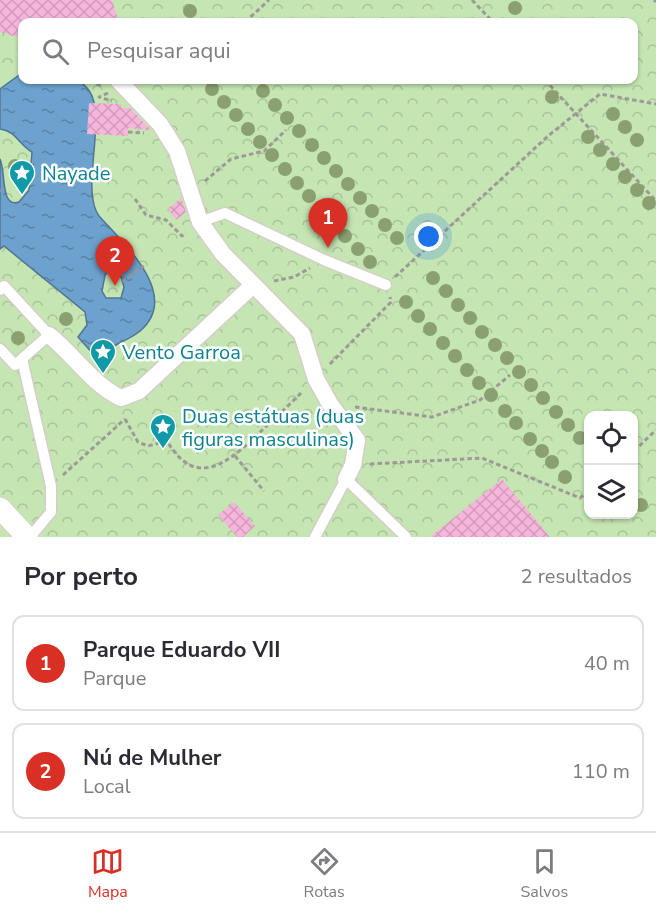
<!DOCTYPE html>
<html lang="pt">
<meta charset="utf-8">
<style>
:root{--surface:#fff;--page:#f2f2f3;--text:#2b2b33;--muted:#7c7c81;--line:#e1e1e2;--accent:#d93025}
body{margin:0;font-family:"Nunito Sans",sans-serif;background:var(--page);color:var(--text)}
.controls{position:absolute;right:18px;bottom:18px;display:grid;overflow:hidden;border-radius:12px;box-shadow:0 2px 4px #0004}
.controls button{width:54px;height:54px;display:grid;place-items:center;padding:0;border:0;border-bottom:2px solid var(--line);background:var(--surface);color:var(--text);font:30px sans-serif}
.you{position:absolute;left:429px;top:237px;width:21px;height:21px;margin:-15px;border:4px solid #fff;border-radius:50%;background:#1a73e8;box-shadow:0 0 0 9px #1a73e833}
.badge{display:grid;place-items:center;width:39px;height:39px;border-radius:50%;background:var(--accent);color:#fff;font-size:20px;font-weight:700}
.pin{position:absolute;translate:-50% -50px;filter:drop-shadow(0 2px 3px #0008)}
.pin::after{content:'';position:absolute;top:32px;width:21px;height:18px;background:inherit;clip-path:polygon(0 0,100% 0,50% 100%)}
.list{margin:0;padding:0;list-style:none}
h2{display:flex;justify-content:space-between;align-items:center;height:78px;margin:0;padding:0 24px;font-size:26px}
h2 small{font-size:20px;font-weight:400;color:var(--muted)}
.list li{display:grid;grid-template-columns:39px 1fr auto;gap:18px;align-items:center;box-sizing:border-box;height:96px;margin:0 12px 12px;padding:0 12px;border:2px solid var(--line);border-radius:12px}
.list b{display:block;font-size:22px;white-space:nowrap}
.list p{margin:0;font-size:20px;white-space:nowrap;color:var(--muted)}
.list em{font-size:20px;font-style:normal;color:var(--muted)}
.icon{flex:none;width:33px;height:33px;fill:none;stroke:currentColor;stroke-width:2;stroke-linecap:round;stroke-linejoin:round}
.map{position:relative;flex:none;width:656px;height:537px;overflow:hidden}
.search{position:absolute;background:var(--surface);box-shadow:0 2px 4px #0004;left:18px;right:18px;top:18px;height:66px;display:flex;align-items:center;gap:15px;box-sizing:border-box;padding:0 21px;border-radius:12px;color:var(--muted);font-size:22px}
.sheet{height:294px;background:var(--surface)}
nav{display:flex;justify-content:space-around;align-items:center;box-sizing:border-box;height:84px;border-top:2px solid var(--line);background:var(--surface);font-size:16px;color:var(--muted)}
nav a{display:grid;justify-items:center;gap:3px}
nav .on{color:var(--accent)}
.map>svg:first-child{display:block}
.park{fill:url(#park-crowns);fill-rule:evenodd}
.water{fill:url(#water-ripples);stroke:#517594;stroke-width:1.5;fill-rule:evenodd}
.building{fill:url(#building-cross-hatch)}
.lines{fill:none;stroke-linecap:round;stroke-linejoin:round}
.service-casing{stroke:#d7cdc7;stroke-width:13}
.pedestrian-casing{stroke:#d7cdc7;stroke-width:19}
.minor-casing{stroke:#d7cdc7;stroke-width:23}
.path{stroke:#9e9996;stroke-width:3;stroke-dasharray:4.5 3;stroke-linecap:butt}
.service{stroke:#fff;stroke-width:10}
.pedestrian{stroke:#fff;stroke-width:16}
.minor{stroke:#fff;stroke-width:21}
.tree{fill:#8ba070}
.labels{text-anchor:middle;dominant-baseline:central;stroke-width:5;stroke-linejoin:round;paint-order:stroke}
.culture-label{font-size:20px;fill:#0d838f;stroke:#fff;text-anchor:start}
</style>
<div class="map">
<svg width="656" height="537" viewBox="0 0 656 537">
<defs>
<pattern id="park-crowns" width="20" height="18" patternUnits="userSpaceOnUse" patternTransform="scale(1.5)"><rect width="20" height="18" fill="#c5e6b3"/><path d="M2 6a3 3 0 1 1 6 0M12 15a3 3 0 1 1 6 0" fill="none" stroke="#a8c499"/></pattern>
<pattern id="water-ripples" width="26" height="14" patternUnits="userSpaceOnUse" patternTransform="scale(1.5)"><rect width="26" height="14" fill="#6da2cf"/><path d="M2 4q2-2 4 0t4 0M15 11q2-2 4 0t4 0" fill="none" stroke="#5882a6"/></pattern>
<pattern id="building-cross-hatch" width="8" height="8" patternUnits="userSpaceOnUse" patternTransform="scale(1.5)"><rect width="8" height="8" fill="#f6b6dc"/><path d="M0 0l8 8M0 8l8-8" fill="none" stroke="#d29bbb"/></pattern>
</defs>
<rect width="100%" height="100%" fill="#fff9f5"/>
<path class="park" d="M0 0H656V537H0ZM22 22H634V80H22ZM588 416H634V514H588Z"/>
<path class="water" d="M22 73V80C38 80 58 76 73 80 120 90 76 184 99 216 123 243 182 295 140 331 130 340 108 347 95 356L78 337 87 325 85 312 4 246 0 249V159C6 171 0 209 19 202L29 190 32 152C19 145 16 131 0 129V89ZM110 270 121 277 124 287 121 298H106L102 291 105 275Z"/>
<g class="building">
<polygon points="0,0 112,0 119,22 22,22 22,38 0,32"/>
<polygon points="89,103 121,104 121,108 130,108 151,130 128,128 128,136 87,134"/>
<polygon points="181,198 186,212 176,220 168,209"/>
<polygon points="502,479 550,537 430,537"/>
<polygon points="234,502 255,526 243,537 237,537 218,515"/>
</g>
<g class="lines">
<defs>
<g id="service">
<polyline points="200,222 225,213 324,260 386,285"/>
<polyline points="0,290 4,286 49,335 15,365 0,349"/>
<polyline points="22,359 51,486 51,512 30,537"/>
<polyline points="315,537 346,479 406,537"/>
</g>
<g id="pedestrian">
<polyline points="118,80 160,124 177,151 200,222 223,254 302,334 316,379 330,404 357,440 353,465 346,479"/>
<path d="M49 335C74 355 92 384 121 398L139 391 253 285"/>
</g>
<polyline id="minor" points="0,508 27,537"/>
</defs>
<use href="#service" class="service-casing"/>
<use href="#pedestrian" class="pedestrian-casing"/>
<use href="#minor" class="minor-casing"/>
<g class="path">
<polyline points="472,0 493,22"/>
<polyline points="654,0 656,2"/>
<polyline points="245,22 269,0"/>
<polyline points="90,80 103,87"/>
<polyline points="545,80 656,201"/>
<polyline points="108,93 99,97 112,101"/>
<polyline points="128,132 144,133"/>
<polyline points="205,181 231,159 264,151 286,130"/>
<polyline points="0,191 1,190"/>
<polyline points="135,199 146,215 166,220 182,236 186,233"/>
<polyline points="395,277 548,136 600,94 656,104"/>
<polyline points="122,281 144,266"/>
<polyline points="274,281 294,277 310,268"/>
<polyline points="330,364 391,302 390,297"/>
<polyline points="355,407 432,417 480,400 510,375"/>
<path d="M125 419 138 442 148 446 167 441C196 490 228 463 259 433 273 420 288 406 302 392"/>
<polyline points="634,451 656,430"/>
<polyline points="235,456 264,491"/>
<polyline points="370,464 482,458 580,498 588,491"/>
<polyline points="63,475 125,419"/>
</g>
<use href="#service" class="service"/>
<use href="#pedestrian" class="pedestrian"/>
<use href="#minor" class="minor"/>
</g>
<g class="tree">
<circle cx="515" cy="8" r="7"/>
<circle cx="190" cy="11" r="7"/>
<circle cx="212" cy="89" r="7"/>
<circle cx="263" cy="91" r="7"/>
<circle cx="552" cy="97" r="7"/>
<circle cx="224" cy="102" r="7"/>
<circle cx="275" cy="105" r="7"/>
<circle cx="613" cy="114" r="7"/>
<circle cx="236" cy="115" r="7"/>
<circle cx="287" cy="118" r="7"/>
<circle cx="625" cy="127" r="7"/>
<circle cx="248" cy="129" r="7"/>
<circle cx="299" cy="131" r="7"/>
<circle cx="588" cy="137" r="7"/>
<circle cx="637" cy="140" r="7"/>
<circle cx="260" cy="142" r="7"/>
<circle cx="312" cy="145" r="7"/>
<circle cx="600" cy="150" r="7"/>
<circle cx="272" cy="155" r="7"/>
<circle cx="324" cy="158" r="7"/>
<circle cx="613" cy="164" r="7"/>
<circle cx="15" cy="166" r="7"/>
<circle cx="285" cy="169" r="7"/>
<circle cx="336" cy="171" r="7"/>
<circle cx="625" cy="177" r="7"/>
<circle cx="297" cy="183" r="7"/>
<circle cx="348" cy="184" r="7"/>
<circle cx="637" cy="190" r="7"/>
<circle cx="309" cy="196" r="7"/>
<circle cx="360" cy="198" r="7"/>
<circle cx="649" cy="203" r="7"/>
<circle cx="321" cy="209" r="7"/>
<circle cx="372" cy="211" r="7"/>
<circle cx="333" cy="222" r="7"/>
<circle cx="385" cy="225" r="7"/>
<circle cx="345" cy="236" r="7"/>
<circle cx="397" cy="238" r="7"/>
<circle cx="358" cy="249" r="7"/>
<circle cx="370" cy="262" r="7"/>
<circle cx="433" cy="278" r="7"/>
<circle cx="446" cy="291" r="7"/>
<circle cx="406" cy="302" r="7"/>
<circle cx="458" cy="305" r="7"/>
<circle cx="418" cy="316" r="7"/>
<circle cx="470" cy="318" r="7"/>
<circle cx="66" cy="319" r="7"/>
<circle cx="430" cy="329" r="7"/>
<circle cx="482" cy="332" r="7"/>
<circle cx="18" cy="338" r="7"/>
<circle cx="443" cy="343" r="7"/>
<circle cx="495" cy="345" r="7"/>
<circle cx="455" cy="356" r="7"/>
<circle cx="507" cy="358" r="7"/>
<circle cx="467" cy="370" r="7"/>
<circle cx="519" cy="372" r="7"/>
<circle cx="479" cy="383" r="7"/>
<circle cx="531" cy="385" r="7"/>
<circle cx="491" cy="395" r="7"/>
<circle cx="543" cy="398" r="7"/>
<circle cx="505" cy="411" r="7"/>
<circle cx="556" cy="412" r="7"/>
<circle cx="516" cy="423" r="7"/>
<circle cx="568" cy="425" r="7"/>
<circle cx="580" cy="438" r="7"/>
<circle cx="530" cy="439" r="7"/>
<circle cx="542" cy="451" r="7"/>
<circle cx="552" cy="462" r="7"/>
<circle cx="565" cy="477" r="7"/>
<circle cx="641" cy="505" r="7"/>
</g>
<defs>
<symbol id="sight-pin" viewBox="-11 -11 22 30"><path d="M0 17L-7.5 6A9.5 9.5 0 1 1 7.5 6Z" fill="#0f9aa8" stroke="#fff"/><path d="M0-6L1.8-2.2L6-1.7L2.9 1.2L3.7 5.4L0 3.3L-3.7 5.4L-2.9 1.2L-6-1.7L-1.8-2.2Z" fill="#fff"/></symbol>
</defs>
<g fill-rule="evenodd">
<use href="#sight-pin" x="7" y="158" width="30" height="40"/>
<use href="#sight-pin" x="88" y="337" width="30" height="40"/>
<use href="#sight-pin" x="148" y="412" width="30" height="40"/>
</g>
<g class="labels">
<g class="culture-label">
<text x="42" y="173">Nayade</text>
<text x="122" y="352">Vento Garroa</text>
<text x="182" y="416">Duas estátuas (duas<tspan x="182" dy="23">figuras masculinas)</tspan></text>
</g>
</g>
</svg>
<div class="controls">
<button><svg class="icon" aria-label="locate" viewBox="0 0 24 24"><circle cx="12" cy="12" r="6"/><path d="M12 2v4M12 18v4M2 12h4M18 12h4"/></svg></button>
<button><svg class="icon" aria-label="layers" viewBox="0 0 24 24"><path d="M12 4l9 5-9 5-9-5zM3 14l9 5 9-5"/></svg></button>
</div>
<div class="you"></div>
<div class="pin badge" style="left:328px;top:248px">1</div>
<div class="pin badge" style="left:115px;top:286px">2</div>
<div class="search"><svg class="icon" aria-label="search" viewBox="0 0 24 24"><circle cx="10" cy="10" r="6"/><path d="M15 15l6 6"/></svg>Pesquisar aqui</div>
</div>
<section class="sheet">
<h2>Por perto<small>2 resultados</small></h2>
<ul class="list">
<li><span class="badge">1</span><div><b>Parque Eduardo VII</b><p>Parque</p></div><em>40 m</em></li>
<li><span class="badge">2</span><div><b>Nú de Mulher</b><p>Local</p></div><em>110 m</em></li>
</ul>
</section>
<nav>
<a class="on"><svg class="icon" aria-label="map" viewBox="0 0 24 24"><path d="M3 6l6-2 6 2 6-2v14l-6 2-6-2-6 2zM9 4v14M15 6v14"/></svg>Mapa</a>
<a><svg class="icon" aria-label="directions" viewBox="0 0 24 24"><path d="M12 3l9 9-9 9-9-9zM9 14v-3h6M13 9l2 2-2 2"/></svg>Rotas</a>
<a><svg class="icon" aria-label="saved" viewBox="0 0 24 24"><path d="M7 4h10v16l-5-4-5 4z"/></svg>Salvos</a>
</nav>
